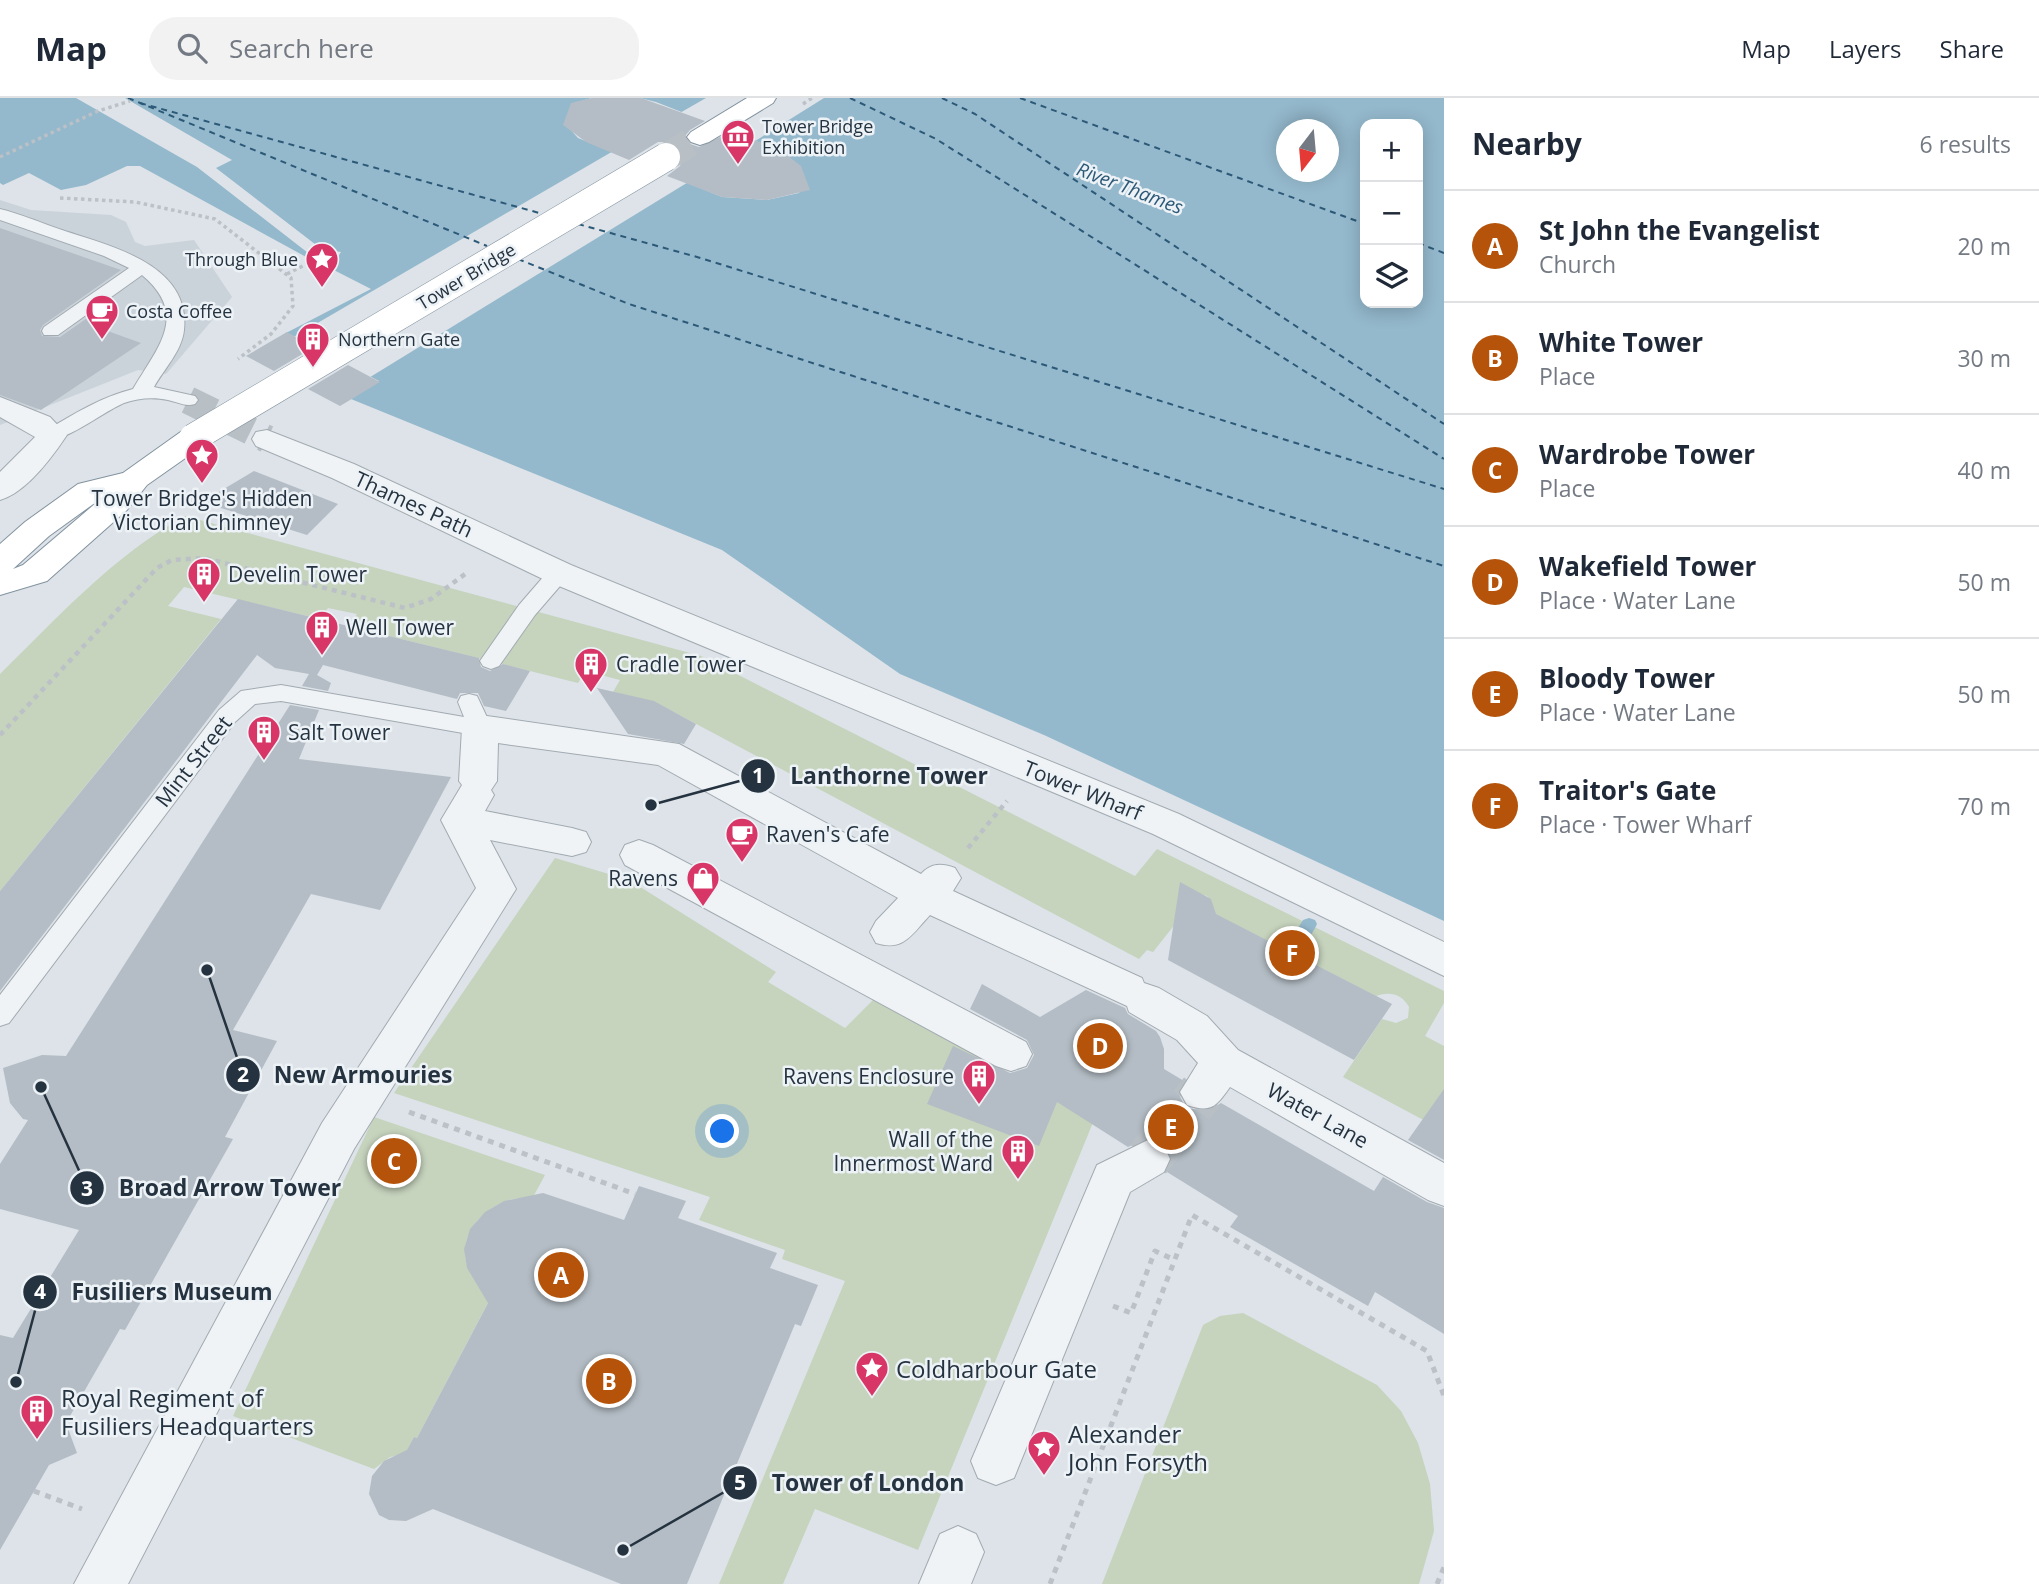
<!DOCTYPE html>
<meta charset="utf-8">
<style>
:root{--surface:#fff;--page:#f2f2f3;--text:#1f2937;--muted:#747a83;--line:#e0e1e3;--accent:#b45309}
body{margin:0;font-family:"Open Sans",sans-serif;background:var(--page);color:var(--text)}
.controls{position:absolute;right:21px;top:21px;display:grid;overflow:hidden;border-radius:14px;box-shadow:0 4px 18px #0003}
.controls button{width:63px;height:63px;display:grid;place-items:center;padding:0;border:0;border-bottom:2px solid var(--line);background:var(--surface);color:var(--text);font:35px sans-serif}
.compass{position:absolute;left:1276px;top:21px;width:63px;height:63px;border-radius:50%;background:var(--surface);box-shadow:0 4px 18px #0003;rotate:196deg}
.you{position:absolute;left:723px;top:1034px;width:24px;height:24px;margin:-18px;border:5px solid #fff;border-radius:50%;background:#1a73e8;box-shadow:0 0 0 10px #1a73e833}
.badge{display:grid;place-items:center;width:46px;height:46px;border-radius:50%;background:var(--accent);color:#fff;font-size:23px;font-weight:700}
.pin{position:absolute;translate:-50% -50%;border:4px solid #fff;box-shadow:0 2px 7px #0006}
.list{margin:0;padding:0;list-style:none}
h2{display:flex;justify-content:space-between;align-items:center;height:91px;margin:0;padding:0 28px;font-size:30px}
h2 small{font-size:23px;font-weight:400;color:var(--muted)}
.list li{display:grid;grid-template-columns:46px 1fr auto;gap:21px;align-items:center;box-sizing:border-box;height:112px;padding:0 28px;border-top:2px solid var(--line)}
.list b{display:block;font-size:26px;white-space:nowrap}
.list p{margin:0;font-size:23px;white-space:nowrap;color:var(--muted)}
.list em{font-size:23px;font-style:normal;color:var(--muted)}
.icon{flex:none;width:38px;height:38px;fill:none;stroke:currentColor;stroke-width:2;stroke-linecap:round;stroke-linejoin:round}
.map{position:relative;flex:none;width:1444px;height:1486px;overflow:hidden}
header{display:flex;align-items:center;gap:42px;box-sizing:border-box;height:98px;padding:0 35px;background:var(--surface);border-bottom:2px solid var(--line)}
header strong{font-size:33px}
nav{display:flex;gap:38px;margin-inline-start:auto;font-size:24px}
.search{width:490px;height:63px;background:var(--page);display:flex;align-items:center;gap:18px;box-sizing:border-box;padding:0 24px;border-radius:28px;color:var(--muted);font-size:26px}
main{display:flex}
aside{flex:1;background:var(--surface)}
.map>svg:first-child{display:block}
.built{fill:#cbd3da}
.green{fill:#c6d3bd}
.water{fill:#94b8cc;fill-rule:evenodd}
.pier{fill:#dde3e8}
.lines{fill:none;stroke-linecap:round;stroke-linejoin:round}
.stream{fill:#94b8cc;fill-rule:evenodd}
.ferry{stroke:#2c5977;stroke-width:2;stroke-dasharray:6 5;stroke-linecap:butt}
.building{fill:#b4bdc5}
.street-tunnel-far1{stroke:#b8c0c6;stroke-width:28;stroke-dasharray:28 14;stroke-linecap:butt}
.street-tunnel{stroke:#b8c0c6;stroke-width:46;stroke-dasharray:46 23;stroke-linecap:butt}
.highway-tunnel{stroke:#b8c0c6;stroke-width:28;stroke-dasharray:28 14;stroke-linecap:butt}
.lane-casing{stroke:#a2abb2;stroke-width:2}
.street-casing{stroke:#a2abb2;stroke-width:2}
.highway-casing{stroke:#8393a0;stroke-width:2}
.path-far2{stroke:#bbc1c7;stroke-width:3.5;stroke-dasharray:3.5 3.5;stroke-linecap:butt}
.path-far1{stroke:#bbc1c7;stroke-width:4.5;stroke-dasharray:5 5;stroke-linecap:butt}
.path{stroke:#bbc1c7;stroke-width:5;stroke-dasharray:6 6;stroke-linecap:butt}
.lane{fill:#f0f3f6;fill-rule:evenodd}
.street{fill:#f0f3f6;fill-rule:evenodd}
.highway{fill:#fff;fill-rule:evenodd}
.highway-bridge-casing{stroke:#8393a0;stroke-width:29;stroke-linecap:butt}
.highway-bridge{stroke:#fff;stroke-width:28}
.labels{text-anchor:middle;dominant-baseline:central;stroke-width:5;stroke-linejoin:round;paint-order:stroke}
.far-poi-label{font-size:18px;fill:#253340;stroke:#ecf2f6;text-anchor:start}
.far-street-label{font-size:18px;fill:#253340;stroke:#ecf2f6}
.far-water-label{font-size:19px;font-style:italic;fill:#2c5977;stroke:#ecf2f6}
.poi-label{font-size:21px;fill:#253340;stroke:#ecf2f6;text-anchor:start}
.street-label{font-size:21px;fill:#253340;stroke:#ecf2f6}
.near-poi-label{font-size:24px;fill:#253340;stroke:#ecf2f6;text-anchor:start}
.leader{fill:none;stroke:#253340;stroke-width:2.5}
.callout-dot{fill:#253340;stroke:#ecf2f6;stroke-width:2.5}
.mark-label{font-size:21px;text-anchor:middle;font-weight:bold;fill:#fff}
.callout-label{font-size:23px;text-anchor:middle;font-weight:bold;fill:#253340;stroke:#ecf2f6;stroke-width:5;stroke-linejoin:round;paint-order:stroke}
</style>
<header>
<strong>Map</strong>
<div class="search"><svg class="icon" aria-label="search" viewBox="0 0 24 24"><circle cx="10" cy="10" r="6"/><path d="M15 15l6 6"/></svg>Search here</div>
<nav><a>Map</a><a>Layers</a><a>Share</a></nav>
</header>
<main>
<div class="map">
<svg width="1444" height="1486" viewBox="0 0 1444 1486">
<rect width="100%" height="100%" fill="#dde3e8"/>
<polygon class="built" points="0,102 31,112 111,117 126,124 135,144 145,148 194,142 232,199 166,276 138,272 0,327"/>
<g class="green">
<path d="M185 418 701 558 1135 778 1157 751 1444 893V905L1425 938 1444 948V1033L1343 979 1382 921 1396 925 1408 920 1409 909C1402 896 1390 893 1376 898L1213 815 1212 804 1207 798 1194 794 1183 816 1153 854 1147 852 1139 861 655 604 613 594 620 582 585 573 578 585 349 528 357 516 328 510 320 521 184 489 168 508 221 521 0 793V576C58 519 113 458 185 418Z"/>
<polygon points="555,760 629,782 776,874 768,884 845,930 875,900 1094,1022 918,1452 815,1411 783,1486 719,1486 845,1183 782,1161 785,1152 699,1122 710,1099 394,995"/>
<path d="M374 1019 545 1077 533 1099C523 1100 510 1100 501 1105 459 1125 451 1171 492 1197L417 1340 414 1339 406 1355 390 1359 374 1371 233 1318Z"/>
<polygon points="1243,1215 1377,1287 1401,1313 1418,1345 1430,1386 1434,1433 1419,1486 1102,1486 1203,1227 1220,1218"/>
</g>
<path class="water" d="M0 0H592L574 5 567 28 578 40 722 99 767 102 799 95 803 87 800 68 781 53 656 4 640 0H1444V823L1044 637 900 576 722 452 351 301 379 283 286 235 371 191 326 168 336 162 341 154 329 152 308 160 140 68H127L86 87 61 92 29 75 3 87 0 85ZM1365 26H1418V205H1365ZM1286 32H1328V74H1286Z"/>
<g class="pier">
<polygon points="76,0 125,0 232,62 216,70 324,153 312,158 197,69"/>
<polygon points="706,0 824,0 752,45 678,16"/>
<polygon points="615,52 690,83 367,281 290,241"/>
</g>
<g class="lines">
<polygon class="stream" points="1309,820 1315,822 1317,826 1315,830 1298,860 1286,860 1284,855 1286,850 1303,822"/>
<g class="ferry">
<polyline points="128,0 487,148"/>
<polyline points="850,0 936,41 1444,361"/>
<polyline points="942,0 975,16 1444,326"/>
<polyline points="1020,0 1365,126"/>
<polyline points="140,5 543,116"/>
<polyline points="578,126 697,159 1444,391"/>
<polyline points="1418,145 1444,155"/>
<polyline points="518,161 629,206 1444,468"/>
</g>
</g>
<g class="building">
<polygon points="592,0 641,0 705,23 690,32 684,39 690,46 699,49 732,33 781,53 801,68 810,92 767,102 722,99 667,78 680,68 683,59 680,50 673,44 658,44 629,62 586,44 563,27 571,5"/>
<polygon points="0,130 121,172 43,227 40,232 42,238 60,239 90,218 113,226 105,232 141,245 41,312 0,297"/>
<polygon points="287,234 314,249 274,273 246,258"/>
<polygon points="348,267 380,284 340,308 308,291"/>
<polygon points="254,373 338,406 307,437 202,404"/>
<polygon points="238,501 479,560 481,569 490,573 503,566 530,573 506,613 484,608 478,595 460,595 457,601 323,567 317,577 331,585 328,593 302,588 309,576 275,570 257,557 0,893 0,793"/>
<polygon points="597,590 654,603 696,626 684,646 628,636"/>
<polygon points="290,607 319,612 299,661 451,679 380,812 311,796 233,932 277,943 225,1039 233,1041 125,1232 120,1231 66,1325 77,1355 49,1367 0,1452 0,1237 13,1240 79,1132 0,1111 0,1066 28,1022 23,1021 10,1005 3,970 42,957 66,958"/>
<polygon points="1180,784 1211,801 1216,816 1392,906 1354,962 1168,862"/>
<polygon points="982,886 1040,919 1086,892 1125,910 1128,916 1156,933 1160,939 1164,951 1164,971 1184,983 1178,995 1186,1010 1208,1013 1221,1005 1374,1093 1383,1079 1427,1104 1444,1110 1444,1236 1375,1194 1368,1208 1230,1129 1238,1118 1167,1074 1172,1060 1165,1046 1147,1040 1128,1049 1057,1004 1039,1048 927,1006 953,948 1010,975 1027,970 1034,957 1027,942 970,911"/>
<polygon points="1444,991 1444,1062 1408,1042"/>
<polygon points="639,1088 686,1103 678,1120 777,1155 770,1170 818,1187 801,1228 795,1226 687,1486 621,1486 433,1411 406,1423 389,1422 379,1417 369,1396 372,1378 384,1363 407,1352 414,1339 417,1340 488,1205 467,1170 464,1151 470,1131 485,1114 504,1103 543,1095 624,1122"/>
</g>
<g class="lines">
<polyline class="street-tunnel-far1" points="188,302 267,341"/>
<polyline class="street-tunnel" points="1148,1061 1202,994"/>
<polyline class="highway-tunnel" points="666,59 700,39"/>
<defs>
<g id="lane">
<path d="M0 111C21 116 41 125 62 132 110 148 191 166 184 232 182 253 164 271 154 289L195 298 198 302 195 306C185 309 178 304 168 302 154 299 138 300 124 305 104 313 64 346 45 341L42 337 45 333C74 316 101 299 133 291 157 250 190 217 142 177L58 237H44L42 233 44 229 129 170 104 158 0 122Z"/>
<polygon points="559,468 567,470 570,475 567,480 535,517 499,568 491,571 483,568 480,563 519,507 551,470"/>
<polygon points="281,587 464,619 458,604 461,598 469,596 477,598 492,630 488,636 480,638 281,603 255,606 235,624 9,925 0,928 0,897 219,612 241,593"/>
</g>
<g id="street">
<path d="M0 299 50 319 67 337C53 358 26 395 0 402V374L35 339 0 319Z"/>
<polygon points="267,332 354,366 571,467 1179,716 1444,844 1444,878 1153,736 547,483 332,380 256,348 252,341 256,334"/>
<path d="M480 617 679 646 921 776C931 765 941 765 955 770L961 780 953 793 1142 880 1144 885 1159 890 1207 918 1238 952 1444 1065V1108L1428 1102 1230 989C1216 1009 1211 1015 1187 1007L1180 994 1198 965 1177 942 1129 914 1127 908 930 817C912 836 904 854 876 845L870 834 876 823 898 800 658 667 498 645 497 683 491 692 494 697 485 713 572 730 586 734 591 744 586 754 572 758 490 742 516 791 354 1051 128 1486H74L322 1025 476 790 441 722 462 687 459 683 462 630 467 621Z"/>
<polygon points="639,742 653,747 1026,944 1032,956 1026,968 1011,973 996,968 625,767 620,757 625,747"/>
<polygon points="1148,1042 1164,1048 1170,1061 1164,1074 1130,1094 1014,1380 996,1387 978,1380 971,1363 1097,1067"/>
<polygon points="958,1428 976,1436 984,1454 971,1486 919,1486 940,1436"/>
</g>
<g id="highway">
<polygon points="747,0 776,0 773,5 709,44 700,47 691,44 687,39 691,34"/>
<path d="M193 331 204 333 208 340 204 347 147 387 127 412 47 483 0 497V446L25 424 78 386 123 375 182 333ZM103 399 23 467 13 471 49 438Z"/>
</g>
</defs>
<use href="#lane" class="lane-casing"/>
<use href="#street" class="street-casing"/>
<use href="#highway" class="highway-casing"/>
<g class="path-far2">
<polyline points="803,6 812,0"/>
<polyline points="0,59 98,13 130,3"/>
<polyline points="60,100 135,104 215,121 291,180 293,208 271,236 238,261"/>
<polyline points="287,176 322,158 313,152"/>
</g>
<g class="path-far1">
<polyline points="0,637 157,470 172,462 204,460 405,510 431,501 468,474"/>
<polyline points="968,750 1007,703"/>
</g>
<g class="path">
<polyline points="409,1014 635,1096"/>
<polyline points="1113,1208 1131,1215 1155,1153 1175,1162"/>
<polyline points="34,1393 82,1411"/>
<polyline points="1050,1486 1192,1117 1427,1253 1444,1298"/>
<polyline points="1437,1486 1444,1469"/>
</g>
<use href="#lane" class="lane"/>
<use href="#street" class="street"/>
<use href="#highway" class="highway"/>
<defs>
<polyline id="highway-bridge" points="193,340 666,59"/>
</defs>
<use href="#highway-bridge" class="highway-bridge-casing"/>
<use href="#highway-bridge" class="highway-bridge"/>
</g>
<defs>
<symbol id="museum-pin" viewBox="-11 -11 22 30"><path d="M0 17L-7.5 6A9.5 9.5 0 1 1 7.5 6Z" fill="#d93668" stroke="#ecf2f6"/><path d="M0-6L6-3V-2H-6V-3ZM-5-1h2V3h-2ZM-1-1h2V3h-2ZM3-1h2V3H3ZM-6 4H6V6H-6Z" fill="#fff"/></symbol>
<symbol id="sight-pin" viewBox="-11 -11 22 30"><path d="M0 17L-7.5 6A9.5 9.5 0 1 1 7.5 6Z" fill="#d93668" stroke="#ecf2f6"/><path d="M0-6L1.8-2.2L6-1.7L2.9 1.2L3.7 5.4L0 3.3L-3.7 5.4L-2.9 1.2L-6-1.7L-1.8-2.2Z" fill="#fff"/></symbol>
<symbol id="cafe-pin" viewBox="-11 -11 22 30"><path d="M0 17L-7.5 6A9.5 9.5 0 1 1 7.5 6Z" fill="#d93668" stroke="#ecf2f6"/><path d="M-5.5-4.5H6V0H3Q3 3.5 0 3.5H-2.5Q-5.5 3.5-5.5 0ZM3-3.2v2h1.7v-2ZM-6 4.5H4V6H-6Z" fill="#fff"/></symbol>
<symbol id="building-pin" viewBox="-11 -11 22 30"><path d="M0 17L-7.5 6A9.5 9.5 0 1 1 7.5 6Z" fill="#d93668" stroke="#ecf2f6"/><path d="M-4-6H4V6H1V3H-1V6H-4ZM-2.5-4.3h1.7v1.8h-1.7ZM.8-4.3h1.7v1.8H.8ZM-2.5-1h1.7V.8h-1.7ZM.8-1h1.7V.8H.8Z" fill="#fff"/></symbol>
<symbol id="shop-pin" viewBox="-11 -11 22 30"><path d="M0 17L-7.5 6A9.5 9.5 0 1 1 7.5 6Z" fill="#d93668" stroke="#ecf2f6"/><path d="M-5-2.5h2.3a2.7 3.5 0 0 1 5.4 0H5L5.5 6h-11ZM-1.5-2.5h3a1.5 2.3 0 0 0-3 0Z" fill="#fff"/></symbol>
</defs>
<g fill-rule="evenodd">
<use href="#museum-pin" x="719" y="19" width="38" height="52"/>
<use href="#sight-pin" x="303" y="142" width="38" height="52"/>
<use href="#cafe-pin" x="83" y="194" width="38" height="52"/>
<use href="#building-pin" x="294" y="222" width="38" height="52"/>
<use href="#sight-pin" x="183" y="338" width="38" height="52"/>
<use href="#building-pin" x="185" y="457" width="38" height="52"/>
<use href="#building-pin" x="303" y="510" width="38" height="52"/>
<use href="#building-pin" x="572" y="547" width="38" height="52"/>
<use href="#building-pin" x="245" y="615" width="38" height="52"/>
<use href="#cafe-pin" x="723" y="717" width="38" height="52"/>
<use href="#shop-pin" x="684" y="761" width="38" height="52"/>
<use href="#building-pin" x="960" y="959" width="38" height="52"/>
<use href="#building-pin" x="999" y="1034" width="38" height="52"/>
<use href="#sight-pin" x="853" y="1251" width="38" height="52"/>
<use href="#building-pin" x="18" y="1294" width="38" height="52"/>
<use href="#sight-pin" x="1025" y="1330" width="38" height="52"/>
</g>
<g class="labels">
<g class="far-poi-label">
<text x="762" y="28">Tower Bridge<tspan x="762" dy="21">Exhibition</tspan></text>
<text x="298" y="161" text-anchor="end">Through Blue</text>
<text x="126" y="213">Costa Coffee</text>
<text x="338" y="241">Northern Gate</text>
</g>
<g class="far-street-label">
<text transform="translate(466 178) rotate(-31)">Tower Bridge</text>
</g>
<g class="far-water-label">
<text transform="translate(1130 90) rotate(21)">River Thames</text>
</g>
<g class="poi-label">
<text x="202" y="400" text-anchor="middle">Tower Bridge's Hidden<tspan x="202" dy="24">Victorian Chimney</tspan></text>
<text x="228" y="476">Develin Tower</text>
<text x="346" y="529">Well Tower</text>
<text x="616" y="566">Cradle Tower</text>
<text x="288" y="634">Salt Tower</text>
<text x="766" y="736">Raven's Cafe</text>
<text x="678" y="780" text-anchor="end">Ravens</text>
<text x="954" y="978" text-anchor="end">Ravens Enclosure</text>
<text x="993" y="1041" text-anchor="end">Wall of the<tspan x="993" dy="24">Innermost Ward</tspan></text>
</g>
<g class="street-label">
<text transform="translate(414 406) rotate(25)">Thames Path</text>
<text transform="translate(193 663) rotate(-52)">Mint Street</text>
<text transform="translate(1083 692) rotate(22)">Tower Wharf</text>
<text transform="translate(1318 1017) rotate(29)">Water Lane</text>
</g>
<g class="near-poi-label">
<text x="896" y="1270">Coldharbour Gate</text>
<text x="61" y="1299">Royal Regiment of<tspan x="61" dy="28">Fusiliers Headquarters</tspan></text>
<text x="1068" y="1335">Alexander<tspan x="1068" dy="28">John Forsyth</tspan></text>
</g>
</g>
<path class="leader" d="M651 707L758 678M207 872L243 977M41 989L87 1090M16 1284L40 1194M623 1452L740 1385"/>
<g class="callout-dot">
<circle cx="651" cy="707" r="7"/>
<circle cx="207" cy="872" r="7"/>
<circle cx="41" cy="989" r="7"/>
<circle cx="16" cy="1284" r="7"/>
<circle cx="623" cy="1452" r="7"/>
<circle cx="758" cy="678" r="18"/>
<circle cx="243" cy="977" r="18"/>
<circle cx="87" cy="1090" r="18"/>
<circle cx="40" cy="1194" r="18"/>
<circle cx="740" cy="1385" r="18"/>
</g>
<g class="mark-label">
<text x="758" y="685">1</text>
<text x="243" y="984">2</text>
<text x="87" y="1098">3</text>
<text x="40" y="1201">4</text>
<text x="740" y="1392">5</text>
</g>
<g class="callout-label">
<text x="889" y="686">Lanthorne Tower</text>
<text x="363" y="985">New Armouries</text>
<text x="230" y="1098">Broad Arrow Tower</text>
<text x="172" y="1202">Fusiliers Museum</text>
<text x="868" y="1393">Tower of London</text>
</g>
</svg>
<div class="controls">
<button>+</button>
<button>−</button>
<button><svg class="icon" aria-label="layers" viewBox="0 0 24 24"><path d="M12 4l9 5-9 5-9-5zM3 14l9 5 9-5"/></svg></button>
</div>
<svg class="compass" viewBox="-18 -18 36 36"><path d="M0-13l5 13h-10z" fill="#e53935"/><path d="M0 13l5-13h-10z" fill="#747a83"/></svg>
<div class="you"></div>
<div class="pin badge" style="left:561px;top:1177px">A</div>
<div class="pin badge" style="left:609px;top:1283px">B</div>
<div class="pin badge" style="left:394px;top:1063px">C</div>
<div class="pin badge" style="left:1100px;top:948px">D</div>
<div class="pin badge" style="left:1171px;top:1029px">E</div>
<div class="pin badge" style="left:1292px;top:855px">F</div>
</div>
<aside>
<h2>Nearby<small>6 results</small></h2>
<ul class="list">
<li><span class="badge">A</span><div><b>St John the Evangelist</b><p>Church</p></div><em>20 m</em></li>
<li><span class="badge">B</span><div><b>White Tower</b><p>Place</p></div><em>30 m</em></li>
<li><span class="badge">C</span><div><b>Wardrobe Tower</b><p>Place</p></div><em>40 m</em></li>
<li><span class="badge">D</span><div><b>Wakefield Tower</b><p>Place · Water Lane</p></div><em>50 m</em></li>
<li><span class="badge">E</span><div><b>Bloody Tower</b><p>Place · Water Lane</p></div><em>50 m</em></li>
<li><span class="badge">F</span><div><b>Traitor's Gate</b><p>Place · Tower Wharf</p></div><em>70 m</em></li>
</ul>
</aside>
</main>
